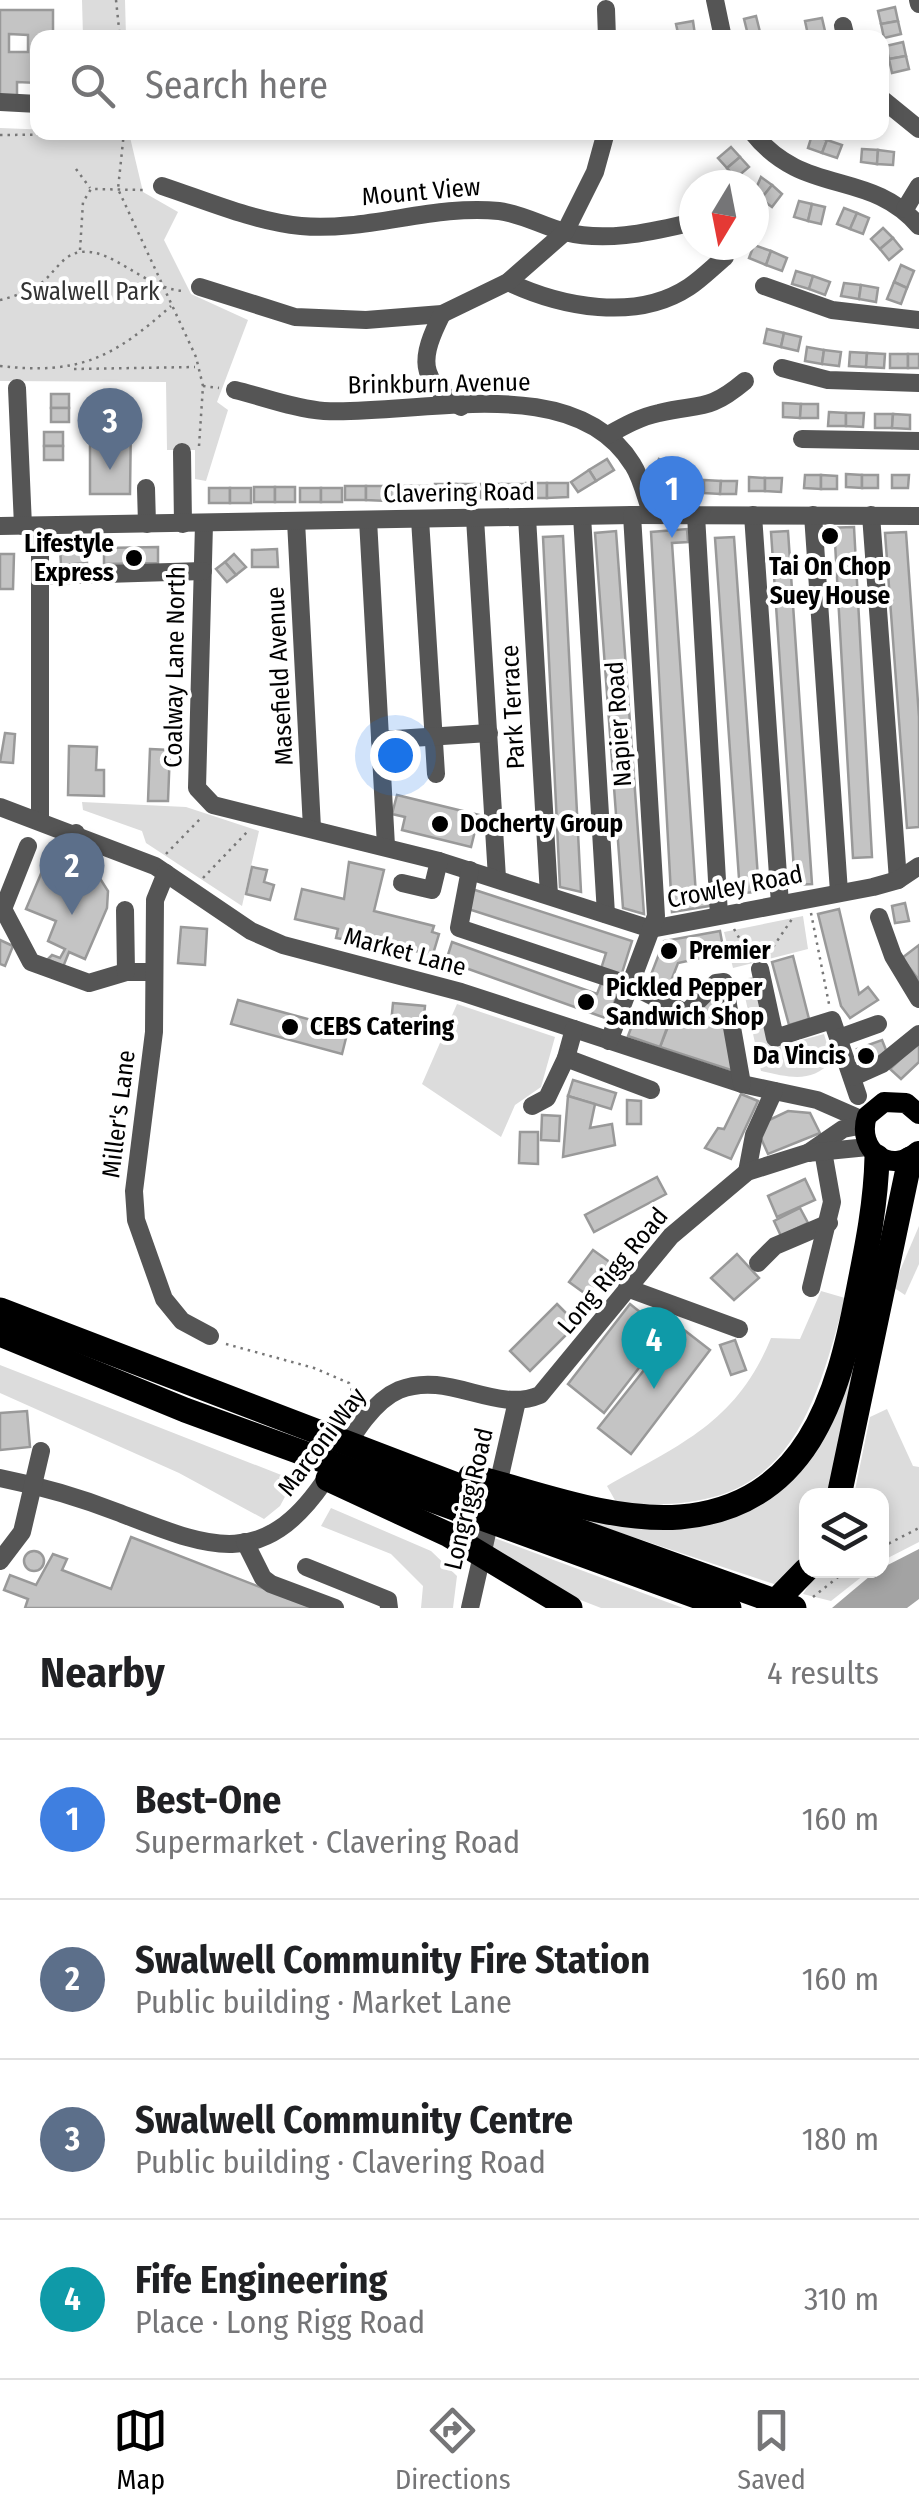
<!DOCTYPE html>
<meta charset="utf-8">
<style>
:root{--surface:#fff;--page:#f6f6f6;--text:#202124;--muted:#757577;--line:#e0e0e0;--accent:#000}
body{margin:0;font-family:"Fira Sans Condensed",sans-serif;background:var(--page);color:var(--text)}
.controls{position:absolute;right:30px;bottom:30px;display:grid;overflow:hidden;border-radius:20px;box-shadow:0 5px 15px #0003}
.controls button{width:90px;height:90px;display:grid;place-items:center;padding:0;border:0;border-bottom:2px solid var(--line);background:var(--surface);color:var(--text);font:50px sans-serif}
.compass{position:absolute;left:679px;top:170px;width:90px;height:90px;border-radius:50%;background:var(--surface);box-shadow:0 5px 15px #0003;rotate:190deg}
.you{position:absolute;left:395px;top:755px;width:35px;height:35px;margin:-25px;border:8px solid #fff;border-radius:50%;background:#1a73e8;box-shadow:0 0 0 15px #1a73e833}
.badge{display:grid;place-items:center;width:65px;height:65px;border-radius:50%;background:var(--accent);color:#fff;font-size:32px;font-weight:700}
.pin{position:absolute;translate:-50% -82px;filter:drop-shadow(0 2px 5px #0008)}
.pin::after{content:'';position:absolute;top:52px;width:35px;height:30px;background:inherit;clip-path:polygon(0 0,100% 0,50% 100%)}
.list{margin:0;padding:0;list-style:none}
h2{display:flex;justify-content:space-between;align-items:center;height:130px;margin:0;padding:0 40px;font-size:42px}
h2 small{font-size:32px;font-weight:400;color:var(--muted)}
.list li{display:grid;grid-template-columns:65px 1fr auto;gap:30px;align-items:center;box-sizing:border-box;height:160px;padding:0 40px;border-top:2px solid var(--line)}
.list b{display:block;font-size:38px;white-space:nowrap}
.list p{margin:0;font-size:32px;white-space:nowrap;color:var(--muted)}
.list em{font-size:32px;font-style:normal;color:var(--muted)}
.icon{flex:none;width:55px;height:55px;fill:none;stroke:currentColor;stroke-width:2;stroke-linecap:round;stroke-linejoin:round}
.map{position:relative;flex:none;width:919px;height:1608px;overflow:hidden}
.search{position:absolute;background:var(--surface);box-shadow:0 5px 15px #0003;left:30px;right:30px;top:30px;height:110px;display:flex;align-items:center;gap:25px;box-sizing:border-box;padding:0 35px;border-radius:20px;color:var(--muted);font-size:38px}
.sheet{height:770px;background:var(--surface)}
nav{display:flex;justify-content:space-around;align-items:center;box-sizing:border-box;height:140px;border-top:2px solid var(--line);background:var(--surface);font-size:28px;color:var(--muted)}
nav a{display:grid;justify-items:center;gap:5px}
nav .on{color:var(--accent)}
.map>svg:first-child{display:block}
.green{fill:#dcdcdc}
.water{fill:#a3a3a3}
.building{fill:#c4c4c4;stroke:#999;stroke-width:2.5;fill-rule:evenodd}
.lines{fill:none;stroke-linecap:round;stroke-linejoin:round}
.path{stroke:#777;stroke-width:2.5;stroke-dasharray:2.5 5;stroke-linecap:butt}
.minor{stroke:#555;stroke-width:18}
.major{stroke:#000;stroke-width:20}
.highway{stroke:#000;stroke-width:25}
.poi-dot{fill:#000;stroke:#fff;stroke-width:4}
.labels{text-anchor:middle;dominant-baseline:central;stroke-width:8;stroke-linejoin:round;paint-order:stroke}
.street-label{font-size:25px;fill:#000;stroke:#fff}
.park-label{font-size:25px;fill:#333;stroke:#fff}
.poi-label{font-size:25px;font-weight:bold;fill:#000;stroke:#fff;text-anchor:start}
</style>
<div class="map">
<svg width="919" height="1608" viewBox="0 0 919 1608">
<rect width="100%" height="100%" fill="#fff"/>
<g class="green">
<polygon points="82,0 125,0 126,37 83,37"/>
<polygon points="0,128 129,133 143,192 178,212 164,240 191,294 248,320 217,402 228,410 206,481 195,479 195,450 167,450 166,382 0,381"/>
<polygon points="82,802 186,807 259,831 242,906 146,843 142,831 83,810"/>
<polygon points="803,916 808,949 733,968 724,932"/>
<path d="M756 976 769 1040 787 1044 824 1034 832 1061C811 1084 789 1077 761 1071L744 992 748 978Z"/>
<polygon points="457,1004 555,1037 541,1087 515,1105 501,1137 422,1084"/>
<polygon points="919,1226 919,1264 905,1295 893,1287"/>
<path d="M821 1291 845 1298C809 1435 778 1519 616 1502L607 1486C681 1444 737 1422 771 1338L800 1339Z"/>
<polygon points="863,1341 830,1495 806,1496 806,1550 780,1586 558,1512 746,1508"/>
<polygon points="0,1365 294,1480 280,1506 264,1519 179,1473 0,1393"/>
<polygon points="887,1409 913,1466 919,1467 919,1542 882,1561 882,1496 854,1495 870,1417"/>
<polygon points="331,1508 431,1551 457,1576 453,1608 421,1608 423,1586 391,1554 321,1526"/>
<polygon points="435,1516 683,1608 601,1608 578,1599"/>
<polygon points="818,1571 869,1571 831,1601 803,1594"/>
</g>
<polygon class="water" points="919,1549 919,1599 907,1608 832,1608 876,1571"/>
<g class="building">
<polygon points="895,7 898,21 881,24 878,11"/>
<path d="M0 10H53V38H38V83L17 82V96L0 95ZM9 34 28 35V52H9Z"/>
<polygon points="756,16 760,32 748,35 744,19"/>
<polygon points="822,18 825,31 808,35 805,21"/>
<polygon points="693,21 695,35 679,38 676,24"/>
<polygon points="898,21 901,34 884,38 881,24"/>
<polygon points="903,42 906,56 889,59 886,46"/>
<polygon points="906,56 909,69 892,73 889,59"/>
<polygon points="812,135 827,140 822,153 808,148"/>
<polygon points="827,140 842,145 837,158 822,153"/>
<polygon points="731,147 740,157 727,168 718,158"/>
<polygon points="862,149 878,150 877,164 861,162"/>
<polygon points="878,150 894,152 893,165 877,164"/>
<polygon points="740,157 749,167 736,178 727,168"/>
<polygon points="761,177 772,185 761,199 754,193"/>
<polygon points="772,185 782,194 772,207 761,199"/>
<polygon points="799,201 812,204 808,221 794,217"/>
<polygon points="812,204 825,207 821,224 808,221"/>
<polygon points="844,208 857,213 850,229 837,224"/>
<polygon points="857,213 869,218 863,234 850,229"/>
<polygon points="883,228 893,238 880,249 871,239"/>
<polygon points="893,238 902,249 889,260 880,249"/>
<polygon points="754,245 771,251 766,265 749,258"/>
<polygon points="771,251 787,258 782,271 766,265"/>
<polygon points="901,265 914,271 907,288 894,282"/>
<polygon points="796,271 813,276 809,289 792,284"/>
<polygon points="813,276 830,282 825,295 809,289"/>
<polygon points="894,282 907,288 901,304 887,299"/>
<polygon points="844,283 861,285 859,299 841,296"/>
<polygon points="861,285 878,288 876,302 859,299"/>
<polygon points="767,329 784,333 781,347 764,343"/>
<polygon points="784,333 801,337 798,351 781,347"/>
<polygon points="807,347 824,350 822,364 805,361"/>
<polygon points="824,350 841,352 839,366 822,364"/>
<polygon points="850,352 867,353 866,367 849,366"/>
<polygon points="867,353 885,354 884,368 866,367"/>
<rect x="890" y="354" width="18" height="14"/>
<rect x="908" y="354" width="11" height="14"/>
<rect x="51" y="394" width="18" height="14"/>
<polygon points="783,403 801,404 800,418 783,417"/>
<polygon points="801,404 818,404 818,418 800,418"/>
<rect x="51" y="408" width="18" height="14"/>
<polygon points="829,412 846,413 846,426 828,426"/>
<polygon points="846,413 864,413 863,427 846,426"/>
<polygon points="875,414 893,414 892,428 875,428"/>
<polygon points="893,414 910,415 910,429 892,428"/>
<polygon points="101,419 131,420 130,494 90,494 90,445 100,443"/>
<rect x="44" y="432" width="19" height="14"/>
<rect x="44" y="446" width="19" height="14"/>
<polygon points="607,459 614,470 596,481 589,470"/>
<polygon points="659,459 676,468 669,480 653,472"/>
<polygon points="676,468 692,476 685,489 669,480"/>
<polygon points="589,470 596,481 578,492 571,482"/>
<polygon points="846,474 862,475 862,488 846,487"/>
<polygon points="805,475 821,475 821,489 804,488"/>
<polygon points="821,475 837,476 837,489 821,489"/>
<rect x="862" y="475" width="16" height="13"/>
<polygon points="892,475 909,475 908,488 892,488"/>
<polygon points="749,477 765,478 765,491 749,491"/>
<polygon points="765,478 782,478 781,492 765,491"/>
<polygon points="704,480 721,481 720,494 704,493"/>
<polygon points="721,481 737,481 736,494 720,494"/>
<rect x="526" y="483" width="21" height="15"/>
<polygon points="547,483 568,483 568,497 547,498"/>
<rect x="435" y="484" width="21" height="14"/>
<rect x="456" y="484" width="21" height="14"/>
<rect x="481" y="484" width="21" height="14"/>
<rect x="502" y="484" width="21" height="14"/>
<rect x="345" y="486" width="21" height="14"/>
<polygon points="366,486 387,486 387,501 366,500"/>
<rect x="390" y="486" width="21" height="14"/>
<rect x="411" y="486" width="21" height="14"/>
<rect x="254" y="487" width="21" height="15"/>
<rect x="275" y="487" width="20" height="15"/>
<rect x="209" y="488" width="21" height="15"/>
<rect x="230" y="488" width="21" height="15"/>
<rect x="300" y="488" width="21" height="14"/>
<rect x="321" y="488" width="21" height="14"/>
<polygon points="854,527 872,857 853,858 835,543 822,544 822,528"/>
<polygon points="687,529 688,542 672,543 696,895 708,893 710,906 672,912 651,532"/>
<polygon points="616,531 644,914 623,908 595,533"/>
<polygon points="788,531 812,884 795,885 771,532"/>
<polygon points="906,532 919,717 919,827 907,828 885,533"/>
<polygon points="563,536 581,892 560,887 543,537"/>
<polygon points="734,537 759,892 740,893 715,538"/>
<polygon points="86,547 87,563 61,565 60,548"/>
<polygon points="158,547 158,563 104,564 104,548"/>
<polygon points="277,549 278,567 252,567 252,550"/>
<polygon points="0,554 14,554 13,589 0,589"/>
<polygon points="234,554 246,567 236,575 225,562"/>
<polygon points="225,562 236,575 227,582 216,569"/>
<polygon points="5,733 15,734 13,763 0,762"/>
<polygon points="69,746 97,747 96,770 104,770 104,796 68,795"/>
<polygon points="150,749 170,750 168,801 148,801"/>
<polygon points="397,795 479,815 471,847 402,830 405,817 392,814"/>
<polygon points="46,862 76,875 81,864 94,869 108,891 107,908 85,959 69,952 63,967 48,959 52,955 60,958 65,949 48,941 56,921 26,909"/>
<polygon points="349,862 384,870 374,911 434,926 432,932 439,934 433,954 336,938 338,929 295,919 302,889 344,899"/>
<polygon points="252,867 267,870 264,882 274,885 270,900 246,894"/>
<polygon points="472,889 632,941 621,976 601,969 606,953 465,908"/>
<polygon points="905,903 909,921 895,923 892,906"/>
<polygon points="839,909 859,994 868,987 878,1000 850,1018 841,1006 818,914"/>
<polygon points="181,927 207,929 205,965 178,963"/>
<polygon points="720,931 724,953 678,963 666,994 647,985 664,941"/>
<polygon points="0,940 13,946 5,966 0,964"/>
<polygon points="452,942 597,994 602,981 620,987 608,1019 446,961"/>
<polygon points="919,945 919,980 902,958"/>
<polygon points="793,956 809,1019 789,1025 772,962"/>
<polygon points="718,989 734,1071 660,1047 671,1019 683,1023"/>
<polygon points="238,1000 348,1030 342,1054 231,1024"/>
<polygon points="393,1003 425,1006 423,1027 416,1026 415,1037 390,1034"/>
<polygon points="658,1009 672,1014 660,1047 628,1036 638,1010 654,1017"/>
<polygon points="882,1040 888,1055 862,1065 857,1049"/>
<polygon points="919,1041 919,1062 901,1079 890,1069"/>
<polygon points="573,1080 616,1093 611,1109 568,1096"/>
<polygon points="741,1094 758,1101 731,1159 705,1148 718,1128 724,1129"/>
<polygon points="568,1096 595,1104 590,1128 612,1124 615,1145 563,1157"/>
<polygon points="627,1100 641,1101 641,1124 627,1124"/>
<polygon points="788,1111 810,1113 820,1133 768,1154 760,1136 767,1121"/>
<polygon points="542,1115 560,1116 559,1141 541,1140"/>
<polygon points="520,1132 538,1132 538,1164 519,1163"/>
<polygon points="657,1177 666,1194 594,1232 585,1215"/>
<polygon points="805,1179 815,1200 777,1217 768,1196"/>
<polygon points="800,1208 808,1223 781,1236 774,1221"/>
<polygon points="593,1250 611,1263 587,1295 569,1282"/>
<polygon points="737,1254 759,1278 734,1300 711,1278"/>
<polygon points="557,1304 577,1324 530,1371 510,1351"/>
<polygon points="630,1304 666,1333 604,1413 568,1384"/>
<polygon points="679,1326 710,1350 631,1454 598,1428"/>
<polygon points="735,1340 746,1370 731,1375 720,1345"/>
<polygon points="27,1411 30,1447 0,1450 0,1413"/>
<polygon points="131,1537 314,1608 25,1608 28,1599 4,1590 10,1575 36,1585 53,1554 67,1559 62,1570 111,1589"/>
<circle cx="34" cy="1561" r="10"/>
</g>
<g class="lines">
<g class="path">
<polyline points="116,0 120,38"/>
<polyline points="124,132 118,189 196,357 203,386 199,446"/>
<polyline points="0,135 122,134"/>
<polyline points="76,169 90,188"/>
<polyline points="80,250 83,202 91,189 145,190"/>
<path d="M0 300C13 297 26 292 37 286 53 277 61 254 81 252 113 248 144 288 183 291"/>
<path d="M0 366C79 375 113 358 171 306"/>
<polyline points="74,369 195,367"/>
<polyline points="203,386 219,388"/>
<polyline points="166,854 202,817"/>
<polyline points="203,878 249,830"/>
<polyline points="811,913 829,1004"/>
<polyline points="734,929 750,957"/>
<polyline points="769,953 792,919"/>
<polyline points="226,1344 314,1368 349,1383 357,1404"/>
<polyline points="882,1547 919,1528"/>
<polyline points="813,1597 847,1570"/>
</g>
<g class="minor">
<polyline points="715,0 723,38"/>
<polyline points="918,0 919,4"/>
<polyline points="606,9 607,38"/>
<polyline points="843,26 846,38"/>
<polyline points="882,99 919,129"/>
<polyline points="0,102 38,104"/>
<path d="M752 132C804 198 869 168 919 226"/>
<path d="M162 186C207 201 253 221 301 226 367 232 434 204 499 211 523 214 542 226 565 232 604 242 647 233 685 224"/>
<polyline points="905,209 919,186"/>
<path d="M508 282C561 307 636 322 689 287 701 279 713 267 725 257"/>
<polyline points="764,286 832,310 919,320"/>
<polyline points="200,287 295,317 366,320 442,314 508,282 565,232 595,172 606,132"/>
<path d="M442 314C420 358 417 379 461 407"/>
<polyline points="782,368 828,380 919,383"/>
<polyline points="17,388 23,526"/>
<path d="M235 390C264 397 295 409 324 411 418 416 575 369 633 465 642 479 646 499 652 515"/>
<path d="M608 435C624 426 640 417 659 413 701 403 708 412 745 381"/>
<polyline points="802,439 919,441"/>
<polyline points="182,452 183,524"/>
<polyline points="146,488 147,524"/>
<polyline points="696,515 719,915"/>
<polyline points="753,515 780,904"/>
<polyline points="813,515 839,892"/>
<polyline points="871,515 898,880"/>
<polyline points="582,516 606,914"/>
<polyline points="527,517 549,895"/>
<polyline points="475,518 497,878"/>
<polyline points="420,519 436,774"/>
<polyline points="368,520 386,846"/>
<polyline points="296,521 312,828"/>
<polyline points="204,524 197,788 213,805 439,861 651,929 873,887 898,880 919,866"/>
<polyline points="0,526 632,515 919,516"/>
<polyline points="40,526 40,819"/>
<polyline points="40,576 203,571"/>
<polyline points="380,740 489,733"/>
<polyline points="0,807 155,866 251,931 283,945 461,992 742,1084 817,1100 865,1121"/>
<polyline points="28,846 3,909 31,962 89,983 126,972 153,972"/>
<polyline points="63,863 76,833"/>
<polyline points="470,870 459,928 630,985 686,1013 716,983 724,982 742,1084"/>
<polyline points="166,873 155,900 154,1032 134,1191 136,1220 164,1299 182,1321 210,1336"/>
<polyline points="402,883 432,890 439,861"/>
<polyline points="125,910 126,972"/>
<polyline points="879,917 893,956 919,999"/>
<polyline points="760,969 775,1038 832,1020 858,1096"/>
<polyline points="574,1029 566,1058 651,1090"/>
<polyline points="839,1038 878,1024"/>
<polyline points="609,1041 656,916 632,515"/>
<polyline points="853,1077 882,1064 919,1034"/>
<polyline points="532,1106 547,1098 566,1058"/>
<polyline points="808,1153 843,1129 864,1125"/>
<polyline points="747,1172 754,1135 774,1091"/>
<polyline points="758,1263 775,1246 829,1223"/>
<polyline points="627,1288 739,1329"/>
<polyline points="811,1288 832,1202 823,1151"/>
<path d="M0 1478C40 1486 79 1497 117 1512 204 1545 260 1574 323 1483 343 1454 366 1404 399 1390 449 1370 494 1414 540 1395L671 1236 747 1172 807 1153 868 1147"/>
<polyline points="245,1542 263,1578 271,1584 335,1608"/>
<polyline points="0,1561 22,1532 41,1451"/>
<polyline points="306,1567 388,1600 389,1608"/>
<polyline points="470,1608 517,1401"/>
</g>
<path class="major" d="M918 1151C890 1176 856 1150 867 1116L884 1102 906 1103 919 1114"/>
<g class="highway">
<polyline points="0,1310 551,1521 794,1608"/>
<polyline points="0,1334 185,1410 729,1608"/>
<path d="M471 1476C537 1493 611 1522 680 1517 807 1506 838 1397 858 1292 867 1247 876 1203 877 1157"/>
<polyline points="328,1479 449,1535 570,1608"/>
<polyline points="839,1496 910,1159"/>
<polyline points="769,1608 806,1570"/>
</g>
</g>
<g class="poi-dot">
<circle cx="830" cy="536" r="10"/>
<circle cx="134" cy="558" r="10"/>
<circle cx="440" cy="824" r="10"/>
<circle cx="669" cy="951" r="10"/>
<circle cx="586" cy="1002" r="10"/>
<circle cx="290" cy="1027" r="10"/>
<circle cx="866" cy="1056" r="10"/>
</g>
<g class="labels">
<g class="street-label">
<text transform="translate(421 192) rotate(-5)">Mount View</text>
<text transform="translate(439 384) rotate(-1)">Brinkburn Avenue</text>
<text transform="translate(459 493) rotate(-1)">Clavering Road</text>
<text transform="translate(175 667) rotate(-89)">Coalway Lane North</text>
<text transform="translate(280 676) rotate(-93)">Masefield Avenue</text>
<text transform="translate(513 707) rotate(-93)">Park Terrace</text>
<text transform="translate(619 724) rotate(-94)">Napier Road</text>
<text transform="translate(735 887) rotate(-11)">Crowley Road</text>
<text transform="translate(405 952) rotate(15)">Market Lane</text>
<text transform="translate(119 1114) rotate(-83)">Miller's Lane</text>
<text transform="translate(613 1271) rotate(-50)">Long Rigg Road</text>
<text transform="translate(322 1442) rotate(-53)">Marconi Way</text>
<text transform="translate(469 1499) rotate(-77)">Longrigg Road</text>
</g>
<g class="park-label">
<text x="90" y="292">Swalwell Park</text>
</g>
<g class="poi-label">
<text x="114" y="544" text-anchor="end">Lifestyle<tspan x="114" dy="29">Express</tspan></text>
<text x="830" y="567" text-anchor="middle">Tai On Chop<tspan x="830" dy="29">Suey House</tspan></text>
<text x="460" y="824">Docherty Group</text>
<text x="689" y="951">Premier</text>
<text x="606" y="988">Pickled Pepper<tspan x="606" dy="29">Sandwich Shop</tspan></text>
<text x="310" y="1027">CEBS Catering</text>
<text x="846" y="1056" text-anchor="end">Da Vincis</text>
</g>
</g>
</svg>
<div class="controls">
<button><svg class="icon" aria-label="layers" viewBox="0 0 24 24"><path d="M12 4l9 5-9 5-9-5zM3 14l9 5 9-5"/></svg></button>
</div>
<svg class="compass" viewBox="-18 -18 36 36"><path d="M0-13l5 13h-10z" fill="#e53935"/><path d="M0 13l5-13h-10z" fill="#757577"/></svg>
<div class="you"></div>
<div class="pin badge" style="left:672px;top:538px;background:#3f7fe0">1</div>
<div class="pin badge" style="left:72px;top:915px;background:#5c6f8a">2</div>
<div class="pin badge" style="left:110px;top:470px;background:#5c6f8a">3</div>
<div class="pin badge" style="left:654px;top:1389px;background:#0f9aa8">4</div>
<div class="search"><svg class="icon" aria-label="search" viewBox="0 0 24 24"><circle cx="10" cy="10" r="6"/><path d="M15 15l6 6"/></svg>Search here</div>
</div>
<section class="sheet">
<h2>Nearby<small>4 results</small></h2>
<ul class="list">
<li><span class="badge" style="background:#3f7fe0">1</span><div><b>Best-One</b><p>Supermarket · Clavering Road</p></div><em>160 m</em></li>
<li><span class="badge" style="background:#5c6f8a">2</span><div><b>Swalwell Community Fire Station</b><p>Public building · Market Lane</p></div><em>160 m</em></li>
<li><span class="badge" style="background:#5c6f8a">3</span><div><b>Swalwell Community Centre</b><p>Public building · Clavering Road</p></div><em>180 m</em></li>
<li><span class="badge" style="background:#0f9aa8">4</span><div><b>Fife Engineering</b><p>Place · Long Rigg Road</p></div><em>310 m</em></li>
</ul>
</section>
<nav>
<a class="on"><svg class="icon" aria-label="map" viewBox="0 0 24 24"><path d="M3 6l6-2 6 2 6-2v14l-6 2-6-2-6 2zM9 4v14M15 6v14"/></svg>Map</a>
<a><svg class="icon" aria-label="directions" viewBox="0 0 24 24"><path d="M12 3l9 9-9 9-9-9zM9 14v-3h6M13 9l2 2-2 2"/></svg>Directions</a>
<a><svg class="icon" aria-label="saved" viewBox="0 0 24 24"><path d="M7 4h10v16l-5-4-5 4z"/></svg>Saved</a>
</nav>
